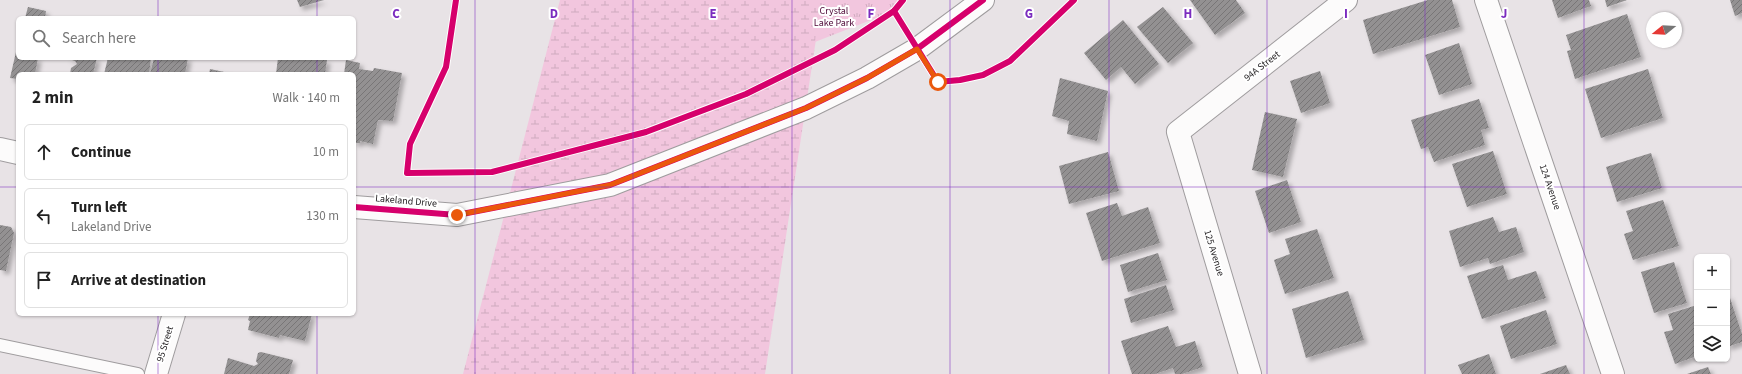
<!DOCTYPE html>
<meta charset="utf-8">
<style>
:root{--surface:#fff;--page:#f6f6f6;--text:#222;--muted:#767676;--line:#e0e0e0}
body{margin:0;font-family:"Source Sans 3",sans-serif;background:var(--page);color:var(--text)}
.controls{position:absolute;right:12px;bottom:12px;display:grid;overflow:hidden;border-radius:6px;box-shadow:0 1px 3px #0004}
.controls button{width:36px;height:36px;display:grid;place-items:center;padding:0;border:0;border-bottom:1px solid var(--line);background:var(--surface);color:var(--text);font:20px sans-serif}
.compass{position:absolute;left:1646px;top:12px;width:36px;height:36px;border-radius:50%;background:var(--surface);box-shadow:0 1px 3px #0004;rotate:252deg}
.stop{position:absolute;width:12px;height:12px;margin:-9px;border:3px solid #ea580c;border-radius:50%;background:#fff}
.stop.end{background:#ea580c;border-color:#fff;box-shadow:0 1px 4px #0008}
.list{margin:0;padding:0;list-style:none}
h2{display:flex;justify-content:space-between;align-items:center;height:52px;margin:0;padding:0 16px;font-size:17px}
h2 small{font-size:13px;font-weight:400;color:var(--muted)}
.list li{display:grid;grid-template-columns:26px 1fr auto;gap:12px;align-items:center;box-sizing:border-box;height:56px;margin:0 8px 8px;padding:0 8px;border:1px solid var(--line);border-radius:6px}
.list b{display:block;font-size:15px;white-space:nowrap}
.list p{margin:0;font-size:13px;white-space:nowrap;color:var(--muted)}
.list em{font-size:13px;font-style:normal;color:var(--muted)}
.icon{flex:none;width:22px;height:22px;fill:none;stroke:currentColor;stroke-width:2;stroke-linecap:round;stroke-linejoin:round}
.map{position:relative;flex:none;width:1742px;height:374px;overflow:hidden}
.search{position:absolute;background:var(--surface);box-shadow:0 1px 3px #0004;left:16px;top:16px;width:340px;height:44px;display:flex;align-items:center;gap:10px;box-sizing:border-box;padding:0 14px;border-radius:6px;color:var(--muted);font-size:15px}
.panel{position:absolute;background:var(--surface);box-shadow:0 1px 3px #0004;left:16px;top:72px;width:340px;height:244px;border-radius:6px}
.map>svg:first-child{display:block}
.wetland{fill:url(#wetland-marsh)}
.park{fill:url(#park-tufts)}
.building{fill:url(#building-hatch);filter:url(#shadow)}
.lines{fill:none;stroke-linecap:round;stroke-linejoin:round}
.service-casing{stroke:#9f9c9e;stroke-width:14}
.minor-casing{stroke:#9f9c9e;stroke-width:24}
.tertiary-casing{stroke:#9f9c9e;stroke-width:24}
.service{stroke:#fcfbfb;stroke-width:12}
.minor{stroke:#fcfbfb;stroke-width:22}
.tertiary{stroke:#fcfbfb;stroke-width:22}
.cycleway-casing{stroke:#fff;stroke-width:8}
.cycleway{stroke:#d6006c;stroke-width:6}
.route{stroke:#ea580c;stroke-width:5}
.grid{fill:none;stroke:#7b2cbf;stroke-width:1;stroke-opacity:0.55}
.labels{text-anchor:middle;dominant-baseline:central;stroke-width:4;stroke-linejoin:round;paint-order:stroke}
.park-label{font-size:10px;fill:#4e0837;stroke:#fff}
.street-label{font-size:10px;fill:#211e20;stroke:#fff}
.grid-label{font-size:13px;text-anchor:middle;font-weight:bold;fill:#7b2cbf;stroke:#fff;stroke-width:4;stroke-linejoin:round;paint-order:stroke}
</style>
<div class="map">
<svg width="1742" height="374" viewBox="0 0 1742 374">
<defs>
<pattern id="wetland-marsh" width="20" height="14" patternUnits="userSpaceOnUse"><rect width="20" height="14" fill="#f2c6de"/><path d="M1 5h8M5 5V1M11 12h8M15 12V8" fill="none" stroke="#cfaabe"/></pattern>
<pattern id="park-tufts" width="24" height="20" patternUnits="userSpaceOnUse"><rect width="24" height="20" fill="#f2c6de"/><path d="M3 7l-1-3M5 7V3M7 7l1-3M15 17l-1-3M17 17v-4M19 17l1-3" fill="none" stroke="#cfaabe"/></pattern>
<pattern id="building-hatch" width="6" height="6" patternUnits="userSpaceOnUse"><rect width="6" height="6" fill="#939192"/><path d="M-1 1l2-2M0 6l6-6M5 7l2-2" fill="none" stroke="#787677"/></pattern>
<filter id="shadow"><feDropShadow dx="3.5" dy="3.5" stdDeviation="2" flood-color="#0004"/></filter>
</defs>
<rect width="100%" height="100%" fill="#e8e3e6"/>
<polygon class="wetland" points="560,0 822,0 765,374 463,374"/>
<polygon class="park" points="820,0 907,0 894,11 815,42"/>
<g class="building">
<polygon points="297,0 324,0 300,7"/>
<polygon points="1190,0 1236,0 1245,13 1215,35"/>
<polygon points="1428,0 1452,0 1460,27 1373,54 1363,20"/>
<polygon points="1552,0 1589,0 1591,6 1558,18"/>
<polygon points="1605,0 1627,0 1607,7"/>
<polygon points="1730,0 1742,0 1742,13 1735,16"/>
<polygon points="28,7 46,11 45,18 25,18"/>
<polygon points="1163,7 1193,43 1168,63 1137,27"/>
<polygon points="1627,14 1641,57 1575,79 1567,51 1571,50 1566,35"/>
<polygon points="1123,20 1159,64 1135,84 1121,67 1106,80 1084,53"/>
<polygon points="1459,43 1472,84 1439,95 1425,55"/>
<polygon points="16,52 18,53 18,58 38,58 35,74 18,74 18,79 10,78"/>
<polygon points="66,58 97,58 93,74 70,74 71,68 77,64 75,61"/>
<polygon points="108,58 151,58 149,74 104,74"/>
<polygon points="154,58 188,58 185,74 150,74"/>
<polygon points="278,58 327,60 325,74 276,74"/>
<polygon points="346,60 360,63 359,69 373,71 374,68 402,73 393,121 378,120 373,144 360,141 360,143 354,143 354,74 344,74"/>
<polygon points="210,69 229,73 229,74 209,74"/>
<polygon points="1648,69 1663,118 1601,138 1585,89"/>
<polygon points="1320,71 1330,103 1301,113 1290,81"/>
<polygon points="1060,78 1108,91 1097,141 1067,134 1069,121 1052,116"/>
<polygon points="1479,99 1489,128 1481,130 1485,145 1434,162 1428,147 1421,149 1411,120"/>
<polygon points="1265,112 1297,119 1283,177 1252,170"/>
<polygon points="1493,151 1507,194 1467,207 1452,164"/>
<polygon points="1108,152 1119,191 1069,204 1059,166"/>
<polygon points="1651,153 1662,188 1617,202 1606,167"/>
<polygon points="1287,180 1301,222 1269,233 1255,191"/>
<polygon points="1663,200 1679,246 1633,260 1624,234 1633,231 1626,211"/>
<polygon points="1117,203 1122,216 1148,207 1160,243 1102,261 1086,213"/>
<polygon points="1493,217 1499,232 1516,227 1524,252 1490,264 1488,258 1460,267 1449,231"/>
<polygon points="0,225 11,227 14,233 6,271 0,270"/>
<polygon points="1317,229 1334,278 1285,294 1274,260 1290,254 1285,239"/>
<polygon points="1158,253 1167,280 1128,292 1120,265"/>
<polygon points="1674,262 1687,303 1654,313 1641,272"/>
<polygon points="1503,265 1508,280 1536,271 1546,298 1482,319 1467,276"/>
<polygon points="1166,285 1174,310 1131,323 1124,299"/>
<polygon points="1348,291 1364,340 1306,358 1292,309"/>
<polygon points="1729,295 1742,334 1742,342 1727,347 1727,296"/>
<polygon points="1697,305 1697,356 1675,364 1664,332 1673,330 1668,314"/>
<polygon points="1546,310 1557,344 1511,359 1500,326"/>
<polygon points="250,314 312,314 305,341 280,335 279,338 248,330 250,321 248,320"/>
<polygon points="1168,326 1176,347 1195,341 1203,367 1182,374 1175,374 1173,368 1155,374 1132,374 1121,341"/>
<polygon points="261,352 293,360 289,374 224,374 228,358 254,366 258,364 256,361 258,353"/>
<polygon points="1489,354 1496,374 1462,374 1458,365"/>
<polygon points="1566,365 1570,374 1540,374"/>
<polygon points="1708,367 1711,374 1687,374"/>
</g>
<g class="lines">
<defs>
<polyline id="service" points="0,345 138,374"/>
<g id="minor">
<polyline points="1486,0 1613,374"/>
<polyline points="156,374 174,314"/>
<polyline points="1250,374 1178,132 1346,0"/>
</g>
<g id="tertiary">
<polyline points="0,149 18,153"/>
<polyline points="354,207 457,215 610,185 806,108 867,78 917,49 983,0"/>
</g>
</defs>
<use href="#service" class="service-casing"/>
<use href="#minor" class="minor-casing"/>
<use href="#tertiary" class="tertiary-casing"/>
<use href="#service" class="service"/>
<use href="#minor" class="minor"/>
<use href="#tertiary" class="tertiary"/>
<defs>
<g id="cycleway">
<polyline points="456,0 446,67 410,144 407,173 492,172 646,132 746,94 835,50 894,11 903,0"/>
<polyline points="894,11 938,82 960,80 983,75 1010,61 1074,0"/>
<polyline points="354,207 457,215 610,185 806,108 867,78 917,49 983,0"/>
</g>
</defs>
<use href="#cycleway" class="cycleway-casing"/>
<use href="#cycleway" class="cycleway"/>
</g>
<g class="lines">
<polyline class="route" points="457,215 610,185 806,108 867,78 917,49 938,82"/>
</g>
<path class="grid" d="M158 0V18M317 0V18M475 0V374M633 0V374M792 0V374M950 0V374M1109 0V374M1267 0V374M1425 0V374M1584 0V374M158 58V74M317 58V74M0 187H18M354 187H1742M158 314V374M317 314V374"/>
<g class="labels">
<g class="park-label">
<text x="834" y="11">Crystal<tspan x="834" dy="12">Lake Park</tspan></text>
</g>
<g class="street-label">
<text transform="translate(1262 66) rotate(-38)">94A Street</text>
<text transform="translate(1550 187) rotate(71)">124 Avenue</text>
<text transform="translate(406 201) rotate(5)">Lakeland Drive</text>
<text transform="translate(1214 253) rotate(73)">125 Avenue</text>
<text transform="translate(165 344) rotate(-73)">95 Street</text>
</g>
</g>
<g class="grid-label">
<text x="396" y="18">C</text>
<text x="554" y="18">D</text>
<text x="713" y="18">E</text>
<text x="871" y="18">F</text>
<text x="1029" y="18">G</text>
<text x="1188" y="18">H</text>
<text x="1346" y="18">I</text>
<text x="1504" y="18">J</text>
</g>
</svg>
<div class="controls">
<button>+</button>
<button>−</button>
<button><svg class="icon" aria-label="layers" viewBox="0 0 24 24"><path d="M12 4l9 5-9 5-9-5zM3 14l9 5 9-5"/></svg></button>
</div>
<svg class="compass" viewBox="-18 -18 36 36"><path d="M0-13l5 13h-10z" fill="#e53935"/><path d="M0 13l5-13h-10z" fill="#767676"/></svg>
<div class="stop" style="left:938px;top:82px"></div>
<div class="stop end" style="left:457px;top:215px"></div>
<div class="search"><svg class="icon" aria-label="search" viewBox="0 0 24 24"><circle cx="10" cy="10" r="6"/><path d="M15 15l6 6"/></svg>Search here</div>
<section class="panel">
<h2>2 min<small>Walk · 140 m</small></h2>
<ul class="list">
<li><svg class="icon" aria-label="ahead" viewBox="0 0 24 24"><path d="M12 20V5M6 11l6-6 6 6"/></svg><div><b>Continue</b></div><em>10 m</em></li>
<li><svg class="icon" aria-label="left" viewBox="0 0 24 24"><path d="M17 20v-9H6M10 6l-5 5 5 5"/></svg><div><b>Turn left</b><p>Lakeland Drive</p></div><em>130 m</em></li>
<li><svg class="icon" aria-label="arrive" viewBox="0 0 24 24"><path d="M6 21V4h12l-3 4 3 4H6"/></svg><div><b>Arrive at destination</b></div></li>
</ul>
</section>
</div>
